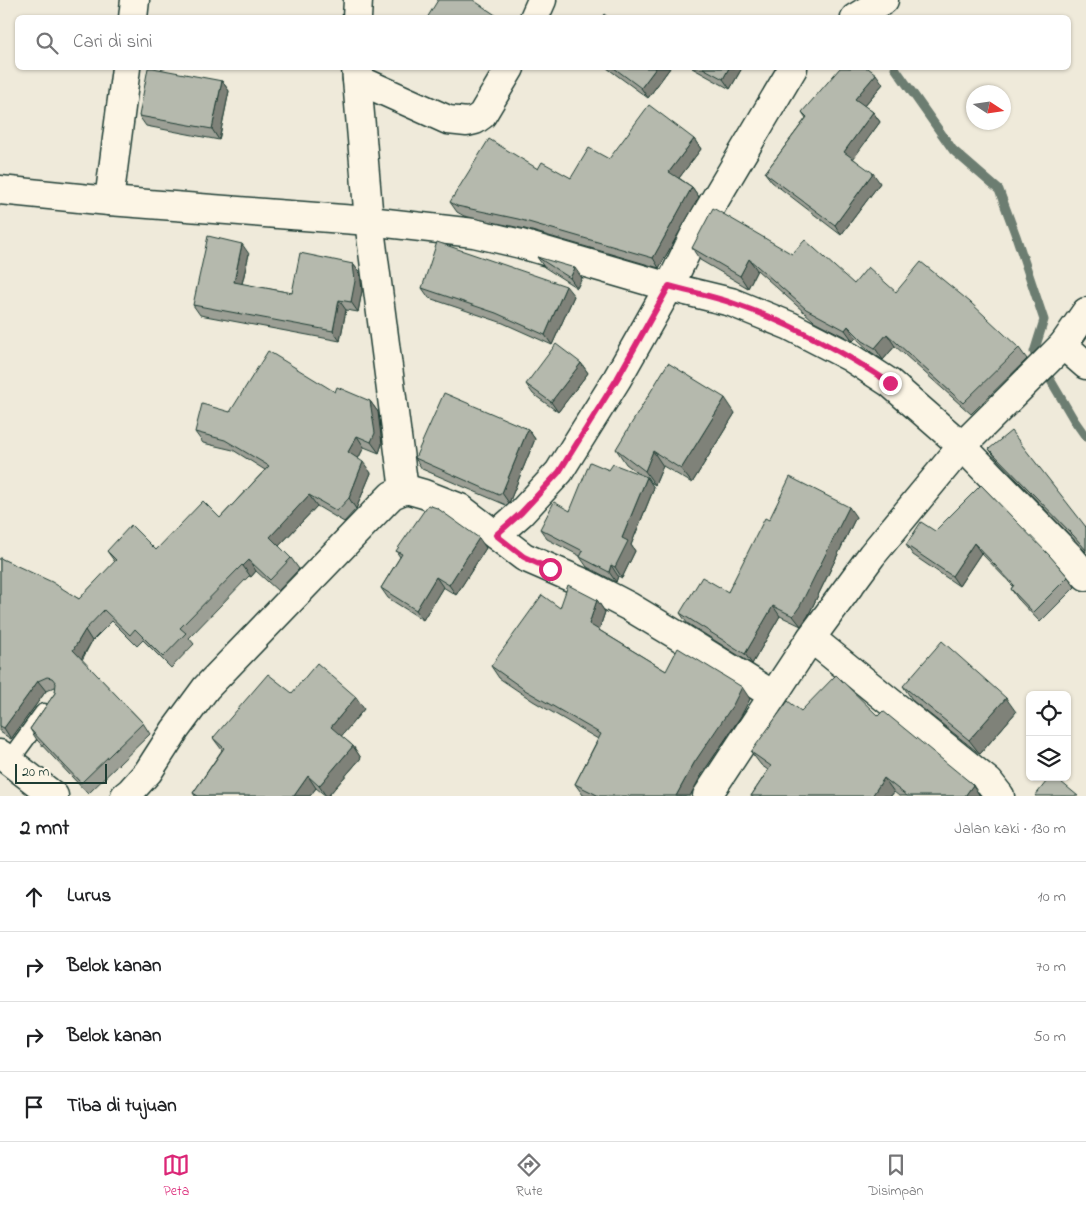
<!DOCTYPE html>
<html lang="id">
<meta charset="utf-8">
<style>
:root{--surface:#fff;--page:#f2f2f2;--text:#202124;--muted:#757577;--line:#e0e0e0;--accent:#db2777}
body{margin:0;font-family:"Indie Flower",sans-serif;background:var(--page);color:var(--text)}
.controls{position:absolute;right:15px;bottom:15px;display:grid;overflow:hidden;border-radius:8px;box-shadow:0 1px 4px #0004}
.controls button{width:45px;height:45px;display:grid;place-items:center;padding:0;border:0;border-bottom:1px solid var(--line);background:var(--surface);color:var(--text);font:25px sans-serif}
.compass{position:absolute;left:966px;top:85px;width:45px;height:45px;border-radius:50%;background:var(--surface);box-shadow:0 1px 4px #0004;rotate:102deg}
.scale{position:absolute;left:15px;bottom:12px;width:92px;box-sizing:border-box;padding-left:5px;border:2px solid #1f3d34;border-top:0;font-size:14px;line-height:18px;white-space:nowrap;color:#1f3d34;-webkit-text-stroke:4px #fcf5e5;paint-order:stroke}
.stop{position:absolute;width:15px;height:15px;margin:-11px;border:4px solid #db2777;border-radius:50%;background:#fff}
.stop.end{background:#db2777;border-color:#fff;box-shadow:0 1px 5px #0008}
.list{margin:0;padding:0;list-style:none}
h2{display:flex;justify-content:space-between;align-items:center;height:65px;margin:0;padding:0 20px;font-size:21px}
h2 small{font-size:16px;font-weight:400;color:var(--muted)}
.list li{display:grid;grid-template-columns:32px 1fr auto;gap:15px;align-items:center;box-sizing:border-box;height:70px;padding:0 20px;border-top:1px solid var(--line)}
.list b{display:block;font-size:19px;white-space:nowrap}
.list em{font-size:16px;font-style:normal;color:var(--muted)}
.icon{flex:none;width:28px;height:28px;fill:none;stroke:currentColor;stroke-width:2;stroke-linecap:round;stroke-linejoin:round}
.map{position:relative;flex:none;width:1086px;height:796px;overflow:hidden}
.search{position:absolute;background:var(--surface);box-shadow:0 1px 4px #0004;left:15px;right:15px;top:15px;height:55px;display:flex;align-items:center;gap:12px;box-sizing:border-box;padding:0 18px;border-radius:8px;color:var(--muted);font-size:19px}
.sheet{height:345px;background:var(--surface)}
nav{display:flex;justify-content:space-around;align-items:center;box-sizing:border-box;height:70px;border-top:1px solid var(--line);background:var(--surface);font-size:14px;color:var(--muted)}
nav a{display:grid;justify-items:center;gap:2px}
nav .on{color:var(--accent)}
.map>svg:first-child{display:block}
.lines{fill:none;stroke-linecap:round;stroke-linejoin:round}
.stream{stroke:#6c7d71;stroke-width:9}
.lane-casing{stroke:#1f3d34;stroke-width:21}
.street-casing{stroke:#1f3d34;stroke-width:31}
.secondary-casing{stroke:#1f3d34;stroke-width:31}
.lane{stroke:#fcf5e5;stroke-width:18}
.street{stroke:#fcf5e5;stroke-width:28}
.secondary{stroke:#fcf5e5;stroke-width:28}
.wall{fill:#9c9f95;stroke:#1f3d34}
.shaded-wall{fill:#7f8279;stroke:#1f3d34}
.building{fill:#b5b9ad;stroke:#1f3d34}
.route{stroke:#db2777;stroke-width:6}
</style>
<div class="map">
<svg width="1086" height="796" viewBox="0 0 1086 796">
<rect width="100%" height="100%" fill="#efeada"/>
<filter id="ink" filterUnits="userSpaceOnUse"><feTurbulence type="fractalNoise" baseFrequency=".02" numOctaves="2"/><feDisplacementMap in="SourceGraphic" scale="10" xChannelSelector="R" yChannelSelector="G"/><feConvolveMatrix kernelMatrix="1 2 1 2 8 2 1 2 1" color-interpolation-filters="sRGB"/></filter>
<g filter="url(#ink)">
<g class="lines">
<polyline class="stream" points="895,68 953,150 999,190 1016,236 1044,320 1034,352 1074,420 1086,437"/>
<defs>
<polyline id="lane" points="9,761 44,713"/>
<g id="street">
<polyline points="133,18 135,0"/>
<polyline points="357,18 358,0"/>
<polyline points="534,18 542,0"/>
<polyline points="855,18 884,0"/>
<polyline points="356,68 369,221 404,490"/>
<polyline points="357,79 448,120 467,122 475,120 482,115 510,68"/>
<polyline points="0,190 109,201 369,221 474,233 521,244 669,287 731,302 790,326 825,344 850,357 890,383 962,446 1069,556 1086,576"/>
<polyline points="109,201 126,68"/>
<polyline points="1063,345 1086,365"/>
<polyline points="496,535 521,513 559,472 617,379 669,287 697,230 793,68"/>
<polyline points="811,638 989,782 1000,796"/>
<polyline points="0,754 54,796"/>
<polyline points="125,796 130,792 148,772 175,730 206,688 386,501 392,495 404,490 410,490 424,494 460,508 524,557 584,583 630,607 680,637 773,695"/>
</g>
<polyline id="secondary" points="707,796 811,638 872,555 962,446 1063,345 1086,312"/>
</defs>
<use href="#lane" class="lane-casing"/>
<use href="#street" class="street-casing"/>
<use href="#secondary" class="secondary-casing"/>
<use href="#lane" class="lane"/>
<use href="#street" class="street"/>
<use href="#secondary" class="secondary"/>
</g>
<g class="wall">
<polygon points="607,68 670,68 648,98"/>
<polygon points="692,68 742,68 730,89"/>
<polygon points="222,81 229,91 219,140 146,126 139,116"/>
<polygon points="883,84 864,106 873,112 880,122 853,158 880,183 841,235 772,182 765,173 806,118 802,112"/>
<polygon points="694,139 701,149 679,178 692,187 699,197 659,268 525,229 464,216 457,212 450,202 538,169 571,178 609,159"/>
<polygon points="692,248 792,254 854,284 896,292 1019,348 1027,359 971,414 895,346 883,360 871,352 856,338 853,341 814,321 757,270 748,288 700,260"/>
<polygon points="249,254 242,284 292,293 353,264 360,273 362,291 358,312 346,310 340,341 200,315 193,305"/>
<polygon points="537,257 582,278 577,288 544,267"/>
<polygon points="422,288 574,296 552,345 503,323 429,298"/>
<polygon points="581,363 588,373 558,412 533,394 526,384"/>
<polygon points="335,392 370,401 378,412 382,444 379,453 364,447 358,459 371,473 356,509 344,522 317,506 279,546 291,558 299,569 278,591 256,571 251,577 249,576 189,638 194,644 171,668 143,640 137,646 112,621 92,641 82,660 143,723 150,734 88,794 37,740 30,729 55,693 56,688 55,687 46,691 11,739 0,732 0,558 79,599 115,562 107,551 156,550 220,518 265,470 233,450 203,443 195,432 230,412"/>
<polygon points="735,413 692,483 663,466 655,485 649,481 654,488 631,545 635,551 622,578 618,576 616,582 587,567 580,557 580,556 547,539 540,529 570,511 609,470 642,476 626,464 616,449"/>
<polygon points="528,429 535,439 509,503 506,505 422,469 415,458"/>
<polygon points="989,449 1086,527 1086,552 996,458"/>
<polygon points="981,485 1068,577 1075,587 1040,622 1018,599 1011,589 1013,586 981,553 959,586 913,555 906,545 935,531"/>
<polygon points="856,517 808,616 801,626 780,616 752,664 687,623 680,613 728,592 769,520"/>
<polygon points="486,548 456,595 443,587 423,620 388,598 381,588 400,557 396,551"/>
<polygon points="597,600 605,612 599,630 666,671 750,699 741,716 702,774 690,796 585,796 583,795 575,784 598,739 533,701 499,678 491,666 560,608"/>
<polygon points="903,686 1016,712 980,754 913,701"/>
<polygon points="292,693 364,709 341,736 353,746 361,758 328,796 326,796 316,788 310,796 195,796 193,793 222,750 213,738"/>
<polygon points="801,711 878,716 971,783 980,796 899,796 894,792 891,796 751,796 768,770 761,765 751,752"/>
</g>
<g class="shaded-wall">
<polygon points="656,68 670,68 648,98 641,88"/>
<polygon points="729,68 742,68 730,89 723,79"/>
<polygon points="876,74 883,84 862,108 855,99"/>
<polygon points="222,81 229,91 219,140 212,129"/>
<polygon points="873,112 880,122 851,162 844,152"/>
<polygon points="694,139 701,149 676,182 669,172"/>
<polygon points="873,173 880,183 841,235 835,225"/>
<polygon points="692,187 699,197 659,268 653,258"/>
<polygon points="242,244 249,254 240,292 234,282"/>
<polygon points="749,259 757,270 748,288 740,276"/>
<polygon points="353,264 360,273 362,291 358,312 351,302"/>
<polygon points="575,268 582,278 577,288 570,278"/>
<polygon points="566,286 574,296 552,345 545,335"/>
<polygon points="339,300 346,310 340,341 333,331"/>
<polygon points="848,326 856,338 853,341 845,330"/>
<polygon points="887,334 895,346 883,360 875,348"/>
<polygon points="581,363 588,373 558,412 551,402"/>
<polygon points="725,398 735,413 692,483 681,469"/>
<polygon points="370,401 378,412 382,444 379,453 371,442"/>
<polygon points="528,429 535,439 509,503 502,493"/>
<polygon points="357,436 364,447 356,463 348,452"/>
<polygon points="653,451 663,466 655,485 645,471"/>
<polygon points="363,462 371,473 356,509 349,498"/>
<polygon points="647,477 654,488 631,545 635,551 622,578 615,567 622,538"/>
<polygon points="309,495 317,506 277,548 270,537"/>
<polygon points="849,507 856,517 808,616 801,626 793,616"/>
<polygon points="479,538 486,548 456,595 449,585"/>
<polygon points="974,543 981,553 959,586 952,576"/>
<polygon points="249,560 256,571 251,577 243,566"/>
<polygon points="611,565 618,576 616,582 609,572"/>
<polygon points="436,577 443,587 423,620 416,610"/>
<polygon points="597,600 605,612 597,636 589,624"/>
<polygon points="773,606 780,616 752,664 745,654"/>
<polygon points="85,630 92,641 80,661 73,650"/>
<polygon points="38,681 46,691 11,739 4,728"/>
<polygon points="742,687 750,699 741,716 702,774 690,796 676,796 694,763"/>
<polygon points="356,697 364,709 339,739 331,727"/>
<polygon points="1006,698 1016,712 980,754 969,740"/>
<polygon points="353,746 361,758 328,796 326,796 319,786"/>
<polygon points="308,776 316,788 310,796 294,796"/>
<polygon points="884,778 894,792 891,796 872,796"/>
<polygon points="973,785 980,796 965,796"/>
</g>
<g class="building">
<polygon points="438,0 473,0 500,18 427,18"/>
<polygon points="604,14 609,18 601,18"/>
<polygon points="148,68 153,68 222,81 212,129 139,116"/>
<polygon points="614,68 656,68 641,88"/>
<polygon points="703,68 729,68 723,79"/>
<polygon points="840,68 868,68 876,74 855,99 873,112 844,152 873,173 835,225 765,173 807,117 802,112"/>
<polygon points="649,105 694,139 669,172 692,187 653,258 518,219 457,206 450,202 489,139 538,169 542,162 571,178 589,148 609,159"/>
<polygon points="713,208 792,254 805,240 854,284 868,267 896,292 921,262 970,302 1019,348 963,403 887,334 875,348 863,341 848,326 845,330 806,309 749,259 740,276 692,248"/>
<polygon points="208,236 242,244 234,282 292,293 300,253 353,264 355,281 351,302 339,300 333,331 193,305"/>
<polygon points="437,242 566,286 545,335 496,313 422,288"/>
<polygon points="537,257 575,268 570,278"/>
<polygon points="556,344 581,363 551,402 526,384"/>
<polygon points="268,351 335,392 337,387 370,401 375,433 371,442 357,436 348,452 363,462 349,498 337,511 309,495 270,537 291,558 270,580 249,560 243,566 242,565 180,628 186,633 163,657 135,629 130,635 104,610 85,630 73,650 143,723 81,783 30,729 55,693 56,683 52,678 47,677 38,681 4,728 0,726 0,558 52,582 79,599 116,560 107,551 131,525 156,550 203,501 220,518 269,466 225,440 195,432 202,404 230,412"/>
<polygon points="668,363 725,398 681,469 653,451 645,471 616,449"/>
<polygon points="444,393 528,429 502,493 499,495 415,458"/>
<polygon points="1011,431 1086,527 1086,550 1074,536 989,449"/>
<polygon points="590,462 609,470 613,464 647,477 622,538 628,541 615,567 611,565 609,572 580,557 583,551 540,529 554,502 570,511"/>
<polygon points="790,477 849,507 800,606 793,616 773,606 745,654 680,613 702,577 728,592 765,518 769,520"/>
<polygon points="981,485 1050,556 1068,577 1033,612 1011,589 1014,585 974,543 952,576 906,545 921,522 935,531"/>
<polygon points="428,505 437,508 479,538 449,585 436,577 416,610 381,588 402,554 396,551"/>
<polygon points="568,585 597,600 589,624 666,671 678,648 742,687 733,705 694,763 676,796 599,796 575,784 601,734 525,690 491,666 542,595 560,608"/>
<polygon points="942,641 1006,698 969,740 903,686"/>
<polygon points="317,663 356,697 331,727 353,746 319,786 308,776 294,796 198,796 193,793 224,748 213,738 268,674 292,693"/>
<polygon points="836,675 878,716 883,711 971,783 973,785 965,796 907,796 884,778 872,796 751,796 771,766 751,752 788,701 801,711"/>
<polygon points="1050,777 1055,777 1078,796 1035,796"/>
</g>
</g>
<g class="lines" filter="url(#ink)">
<path class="route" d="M550 569 524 557 496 535 521 513 559 472 617 379 669 286C690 292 712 296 732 303 788 322 840 350 890 383"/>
</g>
</svg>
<div class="controls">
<button><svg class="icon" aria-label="locate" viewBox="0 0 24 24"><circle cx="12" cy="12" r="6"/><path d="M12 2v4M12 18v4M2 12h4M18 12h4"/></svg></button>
<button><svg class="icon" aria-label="layers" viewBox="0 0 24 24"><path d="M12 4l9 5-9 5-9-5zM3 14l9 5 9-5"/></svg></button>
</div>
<svg class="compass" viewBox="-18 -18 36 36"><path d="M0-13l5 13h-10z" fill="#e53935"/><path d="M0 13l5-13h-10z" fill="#757577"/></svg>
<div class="scale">20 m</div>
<div class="stop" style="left:550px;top:569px"></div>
<div class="stop end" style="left:890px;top:383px"></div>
<div class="search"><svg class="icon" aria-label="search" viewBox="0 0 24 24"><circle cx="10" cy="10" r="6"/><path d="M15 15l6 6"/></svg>Cari di sini</div>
</div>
<section class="sheet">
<h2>2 mnt<small>Jalan kaki · 130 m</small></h2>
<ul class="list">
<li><svg class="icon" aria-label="ahead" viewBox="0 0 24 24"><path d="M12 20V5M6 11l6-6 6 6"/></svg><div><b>Lurus</b></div><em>10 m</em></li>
<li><svg class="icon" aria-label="right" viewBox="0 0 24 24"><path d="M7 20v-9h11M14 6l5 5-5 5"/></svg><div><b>Belok kanan</b></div><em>70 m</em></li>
<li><svg class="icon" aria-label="right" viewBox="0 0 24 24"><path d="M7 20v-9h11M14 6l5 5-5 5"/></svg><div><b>Belok kanan</b></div><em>50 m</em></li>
<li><svg class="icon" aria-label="arrive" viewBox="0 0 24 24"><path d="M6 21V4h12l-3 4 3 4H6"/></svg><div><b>Tiba di tujuan</b></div></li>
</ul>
</section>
<nav>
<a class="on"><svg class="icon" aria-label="map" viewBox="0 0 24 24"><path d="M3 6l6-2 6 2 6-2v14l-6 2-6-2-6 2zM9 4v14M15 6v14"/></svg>Peta</a>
<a><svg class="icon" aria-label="directions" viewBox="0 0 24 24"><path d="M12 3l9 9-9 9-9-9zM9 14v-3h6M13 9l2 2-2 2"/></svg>Rute</a>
<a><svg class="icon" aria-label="saved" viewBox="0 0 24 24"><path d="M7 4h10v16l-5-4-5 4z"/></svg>Disimpan</a>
</nav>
